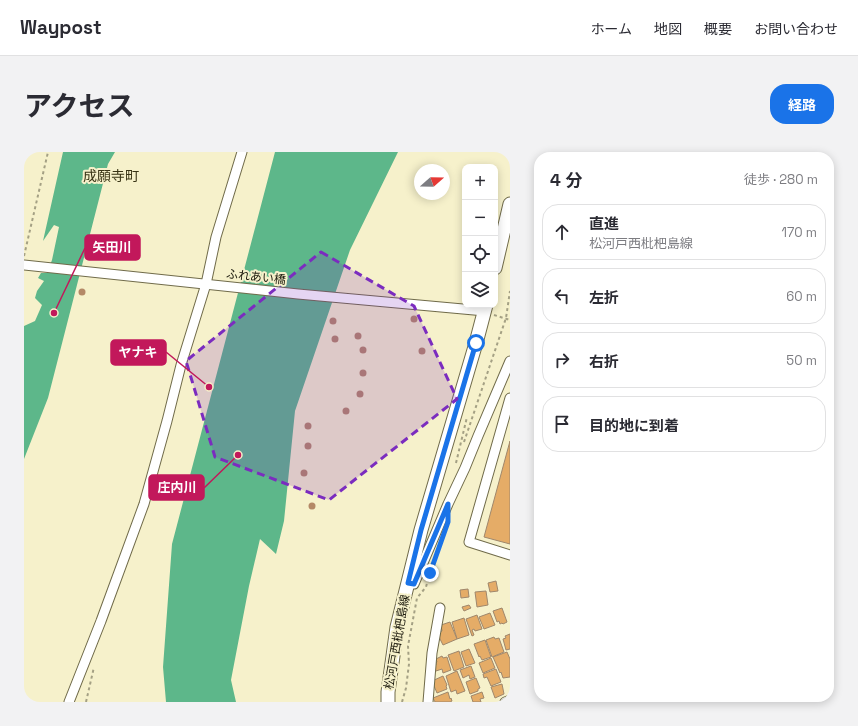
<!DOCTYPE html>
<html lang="ja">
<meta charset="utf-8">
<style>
:root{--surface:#fff;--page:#f2f2f3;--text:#2b2b33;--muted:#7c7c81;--line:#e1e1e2;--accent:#1a73e8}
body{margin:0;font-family:"Space Grotesk","Noto Sans JP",sans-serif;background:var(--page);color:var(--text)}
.controls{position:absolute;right:12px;top:12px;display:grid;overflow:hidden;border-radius:8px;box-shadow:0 2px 10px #0003}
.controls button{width:36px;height:36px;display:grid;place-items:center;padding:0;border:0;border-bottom:1px solid var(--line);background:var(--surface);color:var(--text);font:20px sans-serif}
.compass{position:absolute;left:390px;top:12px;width:36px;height:36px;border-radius:50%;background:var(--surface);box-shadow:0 2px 10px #0003;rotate:70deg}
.stop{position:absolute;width:12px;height:12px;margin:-9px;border:3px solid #1a73e8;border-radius:50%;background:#fff}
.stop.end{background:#1a73e8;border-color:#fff;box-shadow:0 1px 4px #0008}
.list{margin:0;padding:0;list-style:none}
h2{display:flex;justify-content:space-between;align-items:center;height:52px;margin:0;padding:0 16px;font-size:17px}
h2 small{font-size:13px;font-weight:400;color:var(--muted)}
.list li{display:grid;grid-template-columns:26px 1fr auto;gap:12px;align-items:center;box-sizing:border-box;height:56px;margin:0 8px 8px;padding:0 8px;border:1px solid var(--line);border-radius:16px}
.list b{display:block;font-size:15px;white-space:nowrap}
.list p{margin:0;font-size:13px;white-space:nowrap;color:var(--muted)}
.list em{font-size:13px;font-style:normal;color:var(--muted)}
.icon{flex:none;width:22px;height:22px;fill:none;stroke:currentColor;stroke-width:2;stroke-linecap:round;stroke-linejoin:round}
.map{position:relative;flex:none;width:486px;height:550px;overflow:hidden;border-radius:16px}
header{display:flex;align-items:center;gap:24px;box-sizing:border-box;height:56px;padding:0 20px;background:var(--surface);border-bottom:1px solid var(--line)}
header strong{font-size:19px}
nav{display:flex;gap:22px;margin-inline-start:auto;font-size:14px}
.intro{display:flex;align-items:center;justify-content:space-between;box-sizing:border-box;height:96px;padding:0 24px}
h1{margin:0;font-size:28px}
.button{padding:10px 18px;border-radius:16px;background:var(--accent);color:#fff;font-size:14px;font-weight:700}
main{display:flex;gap:24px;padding:0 24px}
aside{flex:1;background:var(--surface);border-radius:16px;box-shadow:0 2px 10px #0003}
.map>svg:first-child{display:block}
.water{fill:#5db78a}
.building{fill:#e5ac67;stroke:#9f876c}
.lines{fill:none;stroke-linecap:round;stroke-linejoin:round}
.street-casing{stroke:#706b4a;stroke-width:11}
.secondary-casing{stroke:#706b4a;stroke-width:15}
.path{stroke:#a4a084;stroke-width:2;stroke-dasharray:3 3;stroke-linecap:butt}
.street{stroke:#fff;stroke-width:9}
.secondary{stroke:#fff;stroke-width:13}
.tree{fill:#b48967}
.route{stroke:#1a73e8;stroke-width:5}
.marked{fill:#7b2cbf;fill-opacity:0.2;stroke:#7b2cbf;stroke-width:3;stroke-dasharray:8 5;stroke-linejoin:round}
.labels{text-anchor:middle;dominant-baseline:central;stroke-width:4;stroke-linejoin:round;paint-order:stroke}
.street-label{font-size:12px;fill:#1d1b0e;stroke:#f6f1cb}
.quarter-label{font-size:14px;fill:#393415;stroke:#f6f1cb}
.leader{fill:none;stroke:#c2185b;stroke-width:1.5}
.callout-dot{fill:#c2185b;stroke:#f6f1cb;stroke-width:1.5}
.callout{fill:#c2185b;stroke:#c2185b;stroke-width:1.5}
.callout-label{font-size:13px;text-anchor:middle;font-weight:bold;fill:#fff}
</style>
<header>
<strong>Waypost</strong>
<nav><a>ホーム</a><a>地図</a><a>概要</a><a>お問い合わせ</a></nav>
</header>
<div class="intro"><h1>アクセス</h1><a class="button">経路</a></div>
<main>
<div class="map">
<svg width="486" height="550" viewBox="0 0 486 550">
<rect width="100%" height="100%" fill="#f6f1cb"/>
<g class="water">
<polygon points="39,0 91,0 84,12 24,246 0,307 0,174 11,169 18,153 11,146 13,139 20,129 14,126 17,121 23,121 28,108 35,75 30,73 19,89"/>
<polygon points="251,0 374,0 326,98 271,259 260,369 252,402 236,387 225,434 207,528 212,550 142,550 139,515 148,392"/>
</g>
<g class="building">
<polygon points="486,289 486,392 460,385"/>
<polygon points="472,429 474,439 466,440 464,431"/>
<polygon points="444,437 445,445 437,446 436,438"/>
<polygon points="462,439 464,453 453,455 451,440"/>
<polygon points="445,453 447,456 440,459 438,455"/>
<polygon points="478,456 483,470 479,472 478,471 476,472 475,469 473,470 469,459"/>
<polygon points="466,461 471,473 460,477 455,465"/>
<polygon points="453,463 458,477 451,479 450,477 448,478 450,483 448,484 442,467"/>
<polygon points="440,466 445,483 433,487 428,470"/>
<polygon points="426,470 433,487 419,493 413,481 418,479 417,473"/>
<polygon points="486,482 486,497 482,498 479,487 482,486 481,484"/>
<polygon points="470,485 471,487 475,486 480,500 468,505 462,488"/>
<polygon points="461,488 467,505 458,508 456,504 455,505 450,492"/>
<polygon points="445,497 451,511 442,514 437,500"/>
<polygon points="435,499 440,515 430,519 424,503"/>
<polygon points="483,500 486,507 486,525 479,526 477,520 476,521 469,505"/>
<polygon points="418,504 419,506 423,505 427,518 419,521 418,517 412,519 410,514 412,513 412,511 413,510 412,507"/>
<polygon points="467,506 471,516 459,521 455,511"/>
<polygon points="447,514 451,525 446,527 445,523 439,526 436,518"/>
<polygon points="472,517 477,530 467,534 463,525 460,526 459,522"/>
<polygon points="433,519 441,539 433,542 432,538 427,540 422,524"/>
<polygon points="419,524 423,533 422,534 423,537 413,541 408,529"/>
<polygon points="452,526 456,536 454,537 454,539 446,542 442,530"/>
<polygon points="478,532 480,542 471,546 467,535"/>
<polygon points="424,540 426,547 427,546 428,549 426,550 411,550 409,546"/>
<polygon points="458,540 460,546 456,547 457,550 449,550 447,544"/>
</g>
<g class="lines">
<defs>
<g id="street">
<polyline points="0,113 274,142 461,159"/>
<polyline points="486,246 445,390 486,403"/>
<polyline points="384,431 390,432 424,352 441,316 454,284 486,209"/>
<polyline points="45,550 77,469 120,352 143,269 157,213 182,132 192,85 218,0"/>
<polyline points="404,550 408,501 416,456"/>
<polyline points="481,550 486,548"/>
</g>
<g id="secondary">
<polyline points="471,116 486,52"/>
<polyline points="364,550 364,540 373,475 397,378 452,191 462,153"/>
</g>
</defs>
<use href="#street" class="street-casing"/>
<use href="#secondary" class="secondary-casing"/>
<g class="path">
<polyline points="0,104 24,0"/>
<polyline points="470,163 486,168"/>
<polyline points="440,290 482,166 486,139"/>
<polyline points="432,311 443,265"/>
<polyline points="62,550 70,515"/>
<polyline points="378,550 382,536 385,512 384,494 393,446 402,435 406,420"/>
</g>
<use href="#street" class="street"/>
<use href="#secondary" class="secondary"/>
</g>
<g class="tree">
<circle cx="58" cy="140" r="3.5"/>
<circle cx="390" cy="167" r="3.5"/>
<circle cx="309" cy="169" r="3.5"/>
<circle cx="334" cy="184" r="3.5"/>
<circle cx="311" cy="187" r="3.5"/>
<circle cx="339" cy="198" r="3.5"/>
<circle cx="398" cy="199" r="3.5"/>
<circle cx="339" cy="221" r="3.5"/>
<circle cx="185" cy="235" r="3.5"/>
<circle cx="336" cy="242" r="3.5"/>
<circle cx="322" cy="259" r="3.5"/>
<circle cx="284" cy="274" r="3.5"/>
<circle cx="284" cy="294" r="3.5"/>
<circle cx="280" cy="321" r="3.5"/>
<circle cx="288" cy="354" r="3.5"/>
</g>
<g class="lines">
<polyline class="route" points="406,421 424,370 424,352 390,432 384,431 397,378 452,191"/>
</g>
<path class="marked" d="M297 100 390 154 433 247 305 348 191 305 162 209Z"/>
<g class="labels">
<g class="street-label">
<text transform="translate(232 125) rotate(6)">ふれあい橋</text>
<text transform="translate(373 490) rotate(-80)">松河戸西枇杷島線</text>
</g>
<g class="quarter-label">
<text x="87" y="24">成願寺町</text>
</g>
</g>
<path class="leader" d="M30 161L61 96M185 235L142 200M214 303L180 336"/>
<g class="callout-dot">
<circle cx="30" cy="161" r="4"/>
<circle cx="185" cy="235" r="4"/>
<circle cx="214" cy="303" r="4"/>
</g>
<g class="callout">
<rect x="61" y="83" width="55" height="25" rx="4"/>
<rect x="87" y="188" width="55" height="25" rx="4"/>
<rect x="125" y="323" width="55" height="25" rx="4"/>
</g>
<g class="callout-label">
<text x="88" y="100">矢田川</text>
<text x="114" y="205">ヤナキ</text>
<text x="153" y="340">庄内川</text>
</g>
</svg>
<div class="controls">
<button>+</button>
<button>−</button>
<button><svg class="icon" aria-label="locate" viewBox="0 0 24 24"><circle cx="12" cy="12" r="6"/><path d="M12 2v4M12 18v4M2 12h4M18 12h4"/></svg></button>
<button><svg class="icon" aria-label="layers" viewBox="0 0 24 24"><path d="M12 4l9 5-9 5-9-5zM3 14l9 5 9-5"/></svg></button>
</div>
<svg class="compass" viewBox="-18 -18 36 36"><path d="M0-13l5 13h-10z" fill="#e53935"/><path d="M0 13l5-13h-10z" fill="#7c7c81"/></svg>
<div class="stop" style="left:452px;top:191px"></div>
<div class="stop end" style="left:406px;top:421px"></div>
</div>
<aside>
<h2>4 分<small>徒歩 · 280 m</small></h2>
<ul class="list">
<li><svg class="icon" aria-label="ahead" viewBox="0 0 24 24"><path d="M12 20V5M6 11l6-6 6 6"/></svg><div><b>直進</b><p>松河戸西枇杷島線</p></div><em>170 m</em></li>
<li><svg class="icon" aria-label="left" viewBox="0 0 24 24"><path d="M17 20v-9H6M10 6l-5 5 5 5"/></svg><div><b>左折</b></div><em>60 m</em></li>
<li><svg class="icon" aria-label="right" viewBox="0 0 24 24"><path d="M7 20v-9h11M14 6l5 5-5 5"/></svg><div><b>右折</b></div><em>50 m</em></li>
<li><svg class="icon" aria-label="arrive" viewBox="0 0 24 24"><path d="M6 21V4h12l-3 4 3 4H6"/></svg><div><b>目的地に到着</b></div></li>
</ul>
</aside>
</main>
